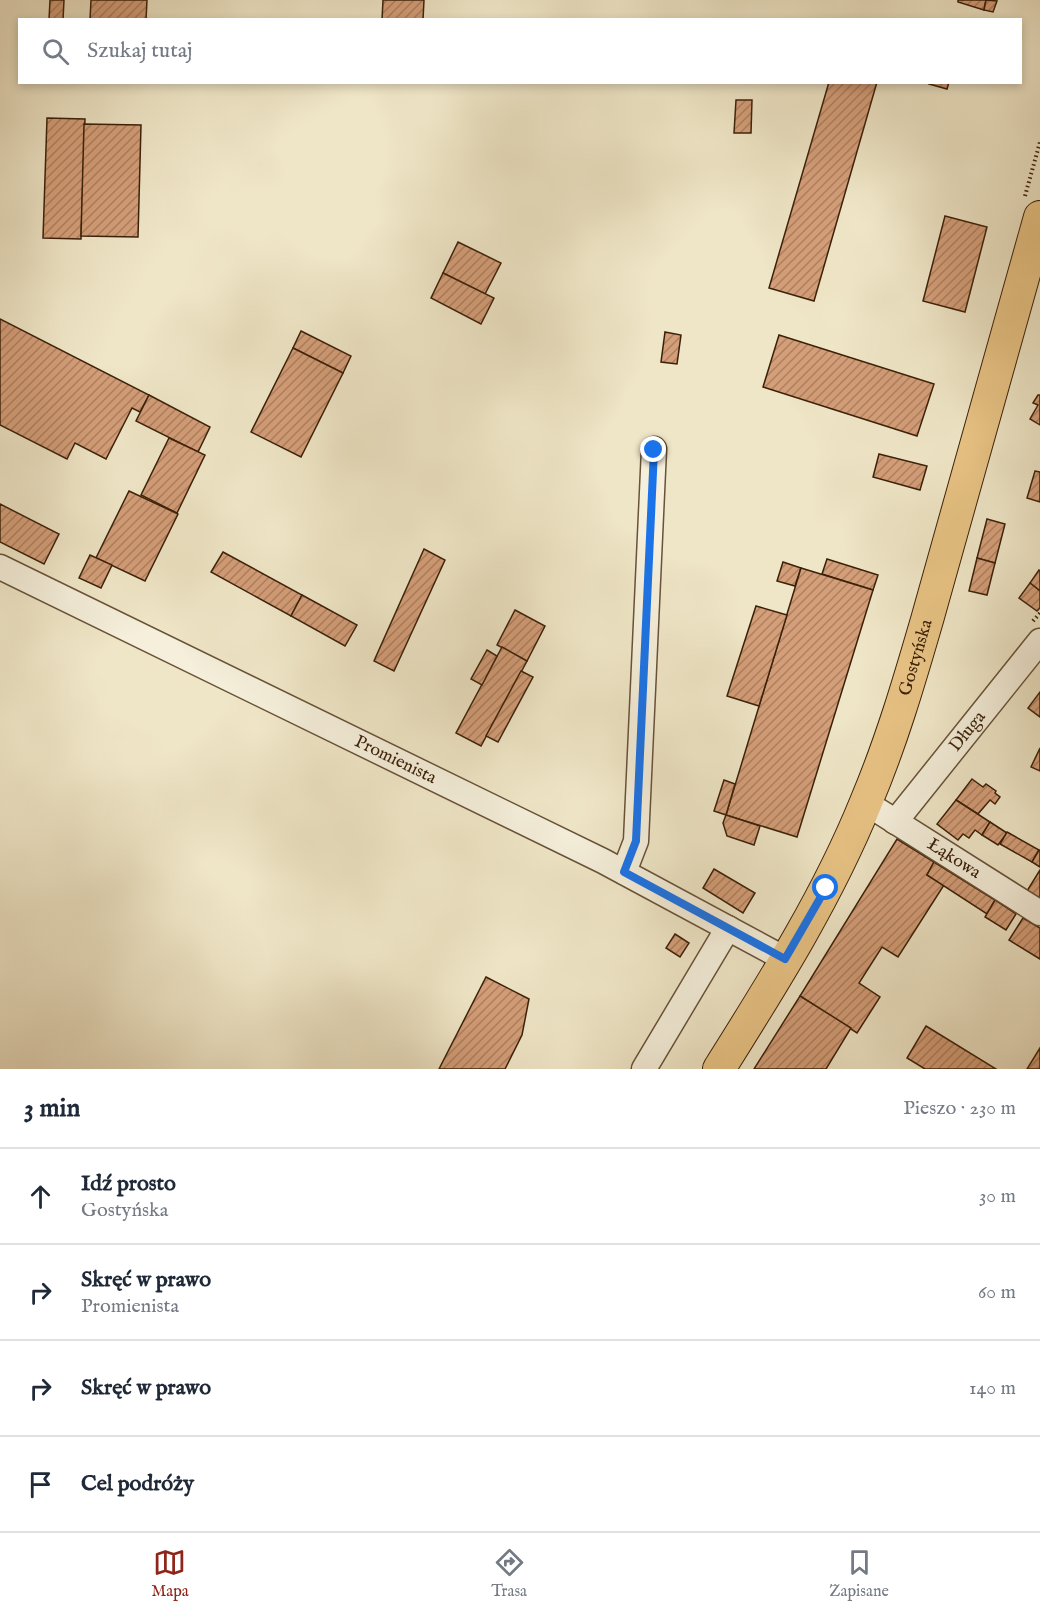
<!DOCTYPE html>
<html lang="pl">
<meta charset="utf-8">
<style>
:root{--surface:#fff;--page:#f6f6f7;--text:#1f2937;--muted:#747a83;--line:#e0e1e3;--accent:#8f2418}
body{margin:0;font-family:"IM FELL English",serif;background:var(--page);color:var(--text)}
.stop{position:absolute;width:18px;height:18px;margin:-14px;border:4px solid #1a73e8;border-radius:50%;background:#fff}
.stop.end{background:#1a73e8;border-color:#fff;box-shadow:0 2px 6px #0008}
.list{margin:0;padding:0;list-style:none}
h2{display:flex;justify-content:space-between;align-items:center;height:78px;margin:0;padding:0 24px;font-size:26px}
h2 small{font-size:20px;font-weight:400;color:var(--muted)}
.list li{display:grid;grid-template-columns:39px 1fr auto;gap:18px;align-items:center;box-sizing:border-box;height:96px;padding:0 24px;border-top:2px solid var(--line)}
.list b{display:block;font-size:22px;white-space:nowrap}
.list p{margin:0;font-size:20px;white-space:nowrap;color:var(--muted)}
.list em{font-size:20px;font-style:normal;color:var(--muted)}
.icon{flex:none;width:33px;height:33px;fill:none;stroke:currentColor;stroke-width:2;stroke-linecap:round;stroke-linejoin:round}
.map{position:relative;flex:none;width:1040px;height:1069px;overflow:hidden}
.search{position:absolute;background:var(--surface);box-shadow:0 3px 9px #0003;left:18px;right:18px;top:18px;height:66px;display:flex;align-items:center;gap:15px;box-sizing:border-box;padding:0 21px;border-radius:0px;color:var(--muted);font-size:22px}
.sheet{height:462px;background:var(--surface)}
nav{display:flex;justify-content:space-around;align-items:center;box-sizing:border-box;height:84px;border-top:2px solid var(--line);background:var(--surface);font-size:16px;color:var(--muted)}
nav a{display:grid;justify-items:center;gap:3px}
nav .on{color:var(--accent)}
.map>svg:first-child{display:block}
.building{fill:url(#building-hatch);stroke:#3b2009;stroke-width:1.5}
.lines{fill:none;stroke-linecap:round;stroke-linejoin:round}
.minor-casing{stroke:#685238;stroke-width:27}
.major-casing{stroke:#3b2009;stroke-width:34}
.path{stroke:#3b2009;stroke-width:4;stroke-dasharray:1.5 3;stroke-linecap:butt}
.minor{stroke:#f5efdb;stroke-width:24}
.major{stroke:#e8c384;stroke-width:32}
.route{stroke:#1a73e8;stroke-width:8}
.labels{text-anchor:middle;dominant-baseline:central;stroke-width:4.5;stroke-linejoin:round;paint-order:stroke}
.street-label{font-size:18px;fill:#3b2009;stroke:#f5efdb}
</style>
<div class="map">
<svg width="1040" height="1069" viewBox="0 0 1040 1069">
<defs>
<pattern id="building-hatch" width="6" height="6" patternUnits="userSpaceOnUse" patternTransform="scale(1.5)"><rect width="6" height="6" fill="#d49e78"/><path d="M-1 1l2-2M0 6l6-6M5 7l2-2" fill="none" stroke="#ad8061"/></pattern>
</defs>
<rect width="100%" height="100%" fill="#efe6c7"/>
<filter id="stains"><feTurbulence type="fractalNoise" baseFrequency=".00333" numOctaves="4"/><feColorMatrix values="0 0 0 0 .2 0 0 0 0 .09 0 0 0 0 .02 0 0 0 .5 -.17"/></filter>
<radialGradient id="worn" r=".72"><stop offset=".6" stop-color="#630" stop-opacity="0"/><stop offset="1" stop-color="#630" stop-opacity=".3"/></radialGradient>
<g class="building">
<polygon points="50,0 64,0 63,20 49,20"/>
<polygon points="91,0 147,0 146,20 90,20"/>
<polygon points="383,0 424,0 423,20 382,20"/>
<polygon points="958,0 986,0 984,10 958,2"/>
<polygon points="986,0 997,1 993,12 984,10"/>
<polygon points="829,82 877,82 814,301 769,288"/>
<polygon points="930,82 949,82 947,89 929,84"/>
<polygon points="736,100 752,100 751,133 734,133"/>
<polygon points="47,118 85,119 81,239 43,238"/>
<polygon points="84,124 141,125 138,237 81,236"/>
<polygon points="945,216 987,227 965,312 923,301"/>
<polygon points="458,242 501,263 485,294 443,273"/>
<polygon points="443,273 494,298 481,324 431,298"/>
<polygon points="0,319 149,395 140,412 132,408 106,459 75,443 67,459 0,425"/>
<polygon points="301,331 351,356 343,373 293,348"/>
<polygon points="665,332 681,335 677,364 661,362"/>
<polygon points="779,335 934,384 917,436 763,387"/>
<polygon points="293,348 343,373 301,457 251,432"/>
<polygon points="149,395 210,427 198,452 136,421"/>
<polygon points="1038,395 1040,395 1040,425 1030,419 1038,405 1033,403"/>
<polygon points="169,438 205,455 177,513 141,495"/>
<polygon points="879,454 927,466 920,490 873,477"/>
<polygon points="1035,471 1040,472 1040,502 1027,498"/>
<polygon points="129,491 178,514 145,581 96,558"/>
<polygon points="0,504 59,534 44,564 0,542"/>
<polygon points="987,519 1005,524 995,563 977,558"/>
<polygon points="424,549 445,560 394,671 374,661"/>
<polygon points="223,552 302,595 291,616 211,572"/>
<polygon points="90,555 112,565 101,588 79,578"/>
<polygon points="977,558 995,563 987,595 969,591"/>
<polygon points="827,559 878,575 873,590 822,574"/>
<polygon points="783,562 801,568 795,586 777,581"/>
<polygon points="801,568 873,590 797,837 726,815"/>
<polygon points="1039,570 1040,571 1040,591 1030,583"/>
<polygon points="1030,583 1040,591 1040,608 1037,611 1019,598"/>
<polygon points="302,595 357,625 345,646 291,616"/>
<polygon points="756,606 787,615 759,706 727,696"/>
<polygon points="515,610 545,626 527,661 497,645"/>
<polygon points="502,647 527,661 481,746 456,733"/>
<polygon points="487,650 497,656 482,685 471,679"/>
<polygon points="521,671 533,677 498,742 486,736"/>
<polygon points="1040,692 1040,717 1028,708"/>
<polygon points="1040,748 1040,771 1031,767"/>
<polygon points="972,779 983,787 986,784 996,791 995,793 1000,797 995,804 990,800 978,814 956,800"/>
<polygon points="724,780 735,784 726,815 714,811"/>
<polygon points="956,800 990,822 982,835 975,830 969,838 963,834 958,840 937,824"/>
<polygon points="726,815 760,826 754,845 727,836 723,823"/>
<polygon points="990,822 1007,833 998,845 982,835"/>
<polygon points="1007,832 1039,850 1032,862 1000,844"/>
<polygon points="897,839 934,862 927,875 944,885 898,957 882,947 859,983 880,997 857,1033 800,996"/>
<polygon points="1039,850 1040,851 1040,867 1032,862"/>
<polygon points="934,862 995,900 987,914 927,875"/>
<polygon points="714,869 755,893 743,913 703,888"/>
<polygon points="1040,870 1040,899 1027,891"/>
<polygon points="995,900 1016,914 1006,930 985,917"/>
<polygon points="1023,918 1040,928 1040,959 1009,940"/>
<polygon points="675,934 689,943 680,957 666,948"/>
<polygon points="486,977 529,999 522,1035 505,1069 439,1069"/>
<polygon points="800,996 851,1028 826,1069 754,1069"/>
<polygon points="926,1026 996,1069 925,1069 907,1058"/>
<polygon points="1040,1048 1040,1069 1027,1069"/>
</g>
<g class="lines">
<defs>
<g id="minor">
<path id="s1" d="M0 567 603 861 785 959"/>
<path id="s2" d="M866 803 1040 913"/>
<path id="s3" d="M895 822 1040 641"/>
<polyline points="624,872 636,841 654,449"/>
<polyline points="644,1069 728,928"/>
</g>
<g id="major">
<path id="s4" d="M719 1069C773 983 828 896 866 802 891 743 909 682 927 620L1040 217"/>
</g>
</defs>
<use href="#minor" class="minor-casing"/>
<use href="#major" class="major-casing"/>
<g class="path">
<polyline points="1025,196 1040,142"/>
<polyline points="1033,621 1040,613"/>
</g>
<use href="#minor" class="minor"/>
<use href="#major" class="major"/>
</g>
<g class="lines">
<polyline class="route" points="654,450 636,841 624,872 785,959 826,888"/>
</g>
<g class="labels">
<g class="street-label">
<text stroke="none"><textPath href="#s4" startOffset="458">Gostyńska</textPath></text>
<text stroke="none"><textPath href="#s3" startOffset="116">Długa</textPath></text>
<text stroke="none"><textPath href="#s1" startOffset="440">Promienista</textPath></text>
<text stroke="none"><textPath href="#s2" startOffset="104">Łąkowa</textPath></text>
</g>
</g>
<rect width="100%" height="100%" filter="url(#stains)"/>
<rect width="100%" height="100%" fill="url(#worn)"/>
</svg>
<div class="stop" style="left:826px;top:888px"></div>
<div class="stop end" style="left:654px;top:450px"></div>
<div class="search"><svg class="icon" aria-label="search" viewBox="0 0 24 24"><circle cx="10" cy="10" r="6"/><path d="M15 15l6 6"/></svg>Szukaj tutaj</div>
</div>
<section class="sheet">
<h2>3 min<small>Pieszo · 230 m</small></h2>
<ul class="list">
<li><svg class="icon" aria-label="ahead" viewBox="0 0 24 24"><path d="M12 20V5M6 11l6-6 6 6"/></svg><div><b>Idź prosto</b><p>Gostyńska</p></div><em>30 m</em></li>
<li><svg class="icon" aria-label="right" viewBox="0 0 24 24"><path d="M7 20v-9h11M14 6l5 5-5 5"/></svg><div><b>Skręć w prawo</b><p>Promienista</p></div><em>60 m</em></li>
<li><svg class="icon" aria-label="right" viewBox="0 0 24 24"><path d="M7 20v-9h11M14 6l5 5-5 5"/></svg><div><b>Skręć w prawo</b></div><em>140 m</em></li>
<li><svg class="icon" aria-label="arrive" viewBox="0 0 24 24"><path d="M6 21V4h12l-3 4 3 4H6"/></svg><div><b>Cel podróży</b></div></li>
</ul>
</section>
<nav>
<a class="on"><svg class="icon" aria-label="map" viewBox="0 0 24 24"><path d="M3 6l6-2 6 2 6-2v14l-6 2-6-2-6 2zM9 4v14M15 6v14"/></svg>Mapa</a>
<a><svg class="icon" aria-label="directions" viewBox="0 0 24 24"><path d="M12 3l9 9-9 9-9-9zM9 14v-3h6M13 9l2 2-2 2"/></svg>Trasa</a>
<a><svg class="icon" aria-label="saved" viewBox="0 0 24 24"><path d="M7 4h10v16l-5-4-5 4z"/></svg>Zapisane</a>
</nav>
